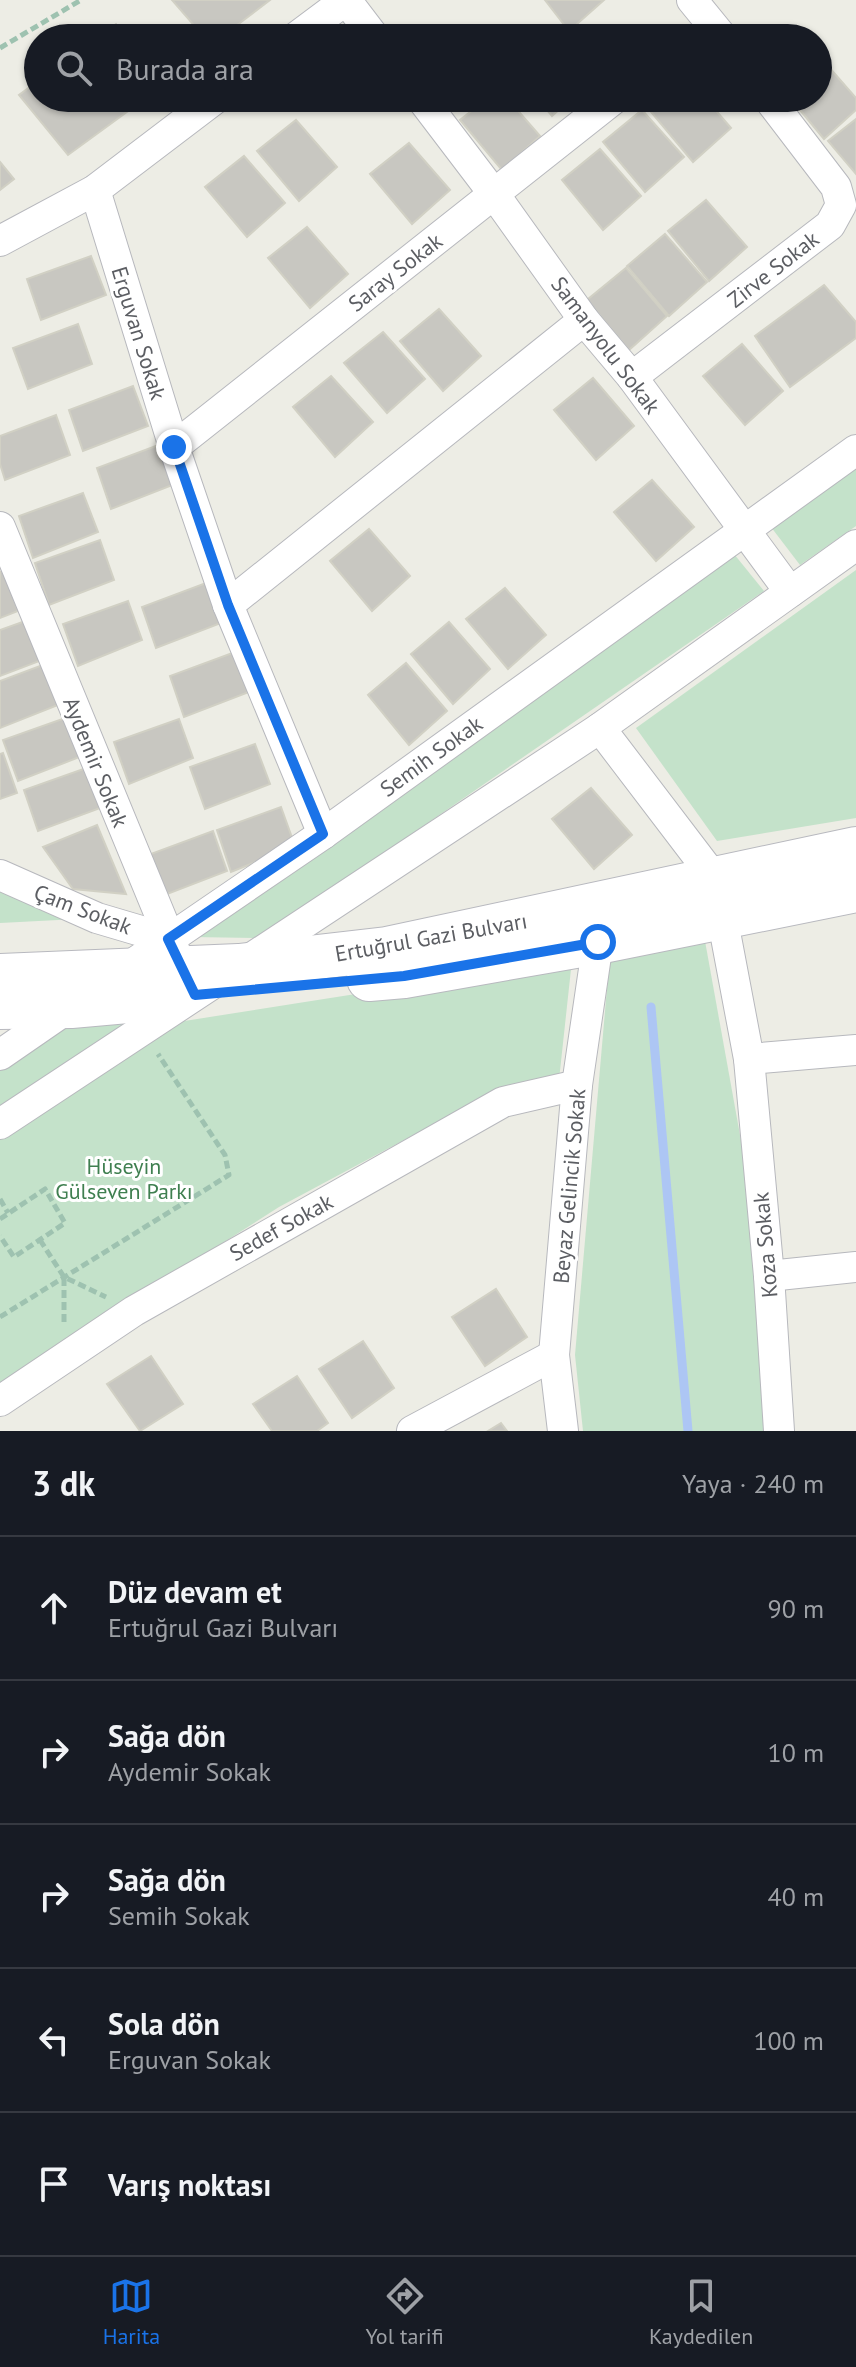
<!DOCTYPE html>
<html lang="tr">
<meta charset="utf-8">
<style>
:root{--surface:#171b24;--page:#242831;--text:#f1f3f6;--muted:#9ea1a6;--line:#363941;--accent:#1a73e8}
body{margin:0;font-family:"PT Sans",sans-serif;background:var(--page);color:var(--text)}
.stop{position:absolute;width:24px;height:24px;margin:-18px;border:6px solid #1a73e8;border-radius:50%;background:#fff}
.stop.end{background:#1a73e8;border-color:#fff;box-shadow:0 2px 8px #0008}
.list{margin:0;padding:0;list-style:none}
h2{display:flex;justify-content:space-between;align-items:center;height:104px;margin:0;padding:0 32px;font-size:34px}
h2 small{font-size:26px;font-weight:400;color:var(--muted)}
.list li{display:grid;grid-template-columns:52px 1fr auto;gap:24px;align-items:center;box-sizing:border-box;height:144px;padding:0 32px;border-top:2px solid var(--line)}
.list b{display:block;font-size:30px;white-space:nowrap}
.list p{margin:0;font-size:26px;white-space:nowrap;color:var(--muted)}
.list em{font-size:26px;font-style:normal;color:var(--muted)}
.icon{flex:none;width:44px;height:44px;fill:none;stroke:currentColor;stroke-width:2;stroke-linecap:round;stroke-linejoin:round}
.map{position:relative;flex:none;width:856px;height:1431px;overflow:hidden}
.search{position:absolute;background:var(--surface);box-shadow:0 2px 6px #0004;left:24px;right:24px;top:24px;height:88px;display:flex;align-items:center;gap:20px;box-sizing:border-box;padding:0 28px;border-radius:44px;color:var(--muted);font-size:30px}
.sheet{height:824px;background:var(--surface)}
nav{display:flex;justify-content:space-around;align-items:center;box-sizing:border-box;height:112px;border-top:2px solid var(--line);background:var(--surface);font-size:22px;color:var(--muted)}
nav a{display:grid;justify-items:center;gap:4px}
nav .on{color:var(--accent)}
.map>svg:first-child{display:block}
.green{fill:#c4e2ca}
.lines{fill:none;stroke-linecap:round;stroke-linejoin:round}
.stream{stroke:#adc6f4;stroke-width:9}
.building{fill:#c8c7c1;stroke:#d1d0c4;stroke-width:2}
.minor-casing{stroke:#b7b8bd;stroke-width:32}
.secondary-casing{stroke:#b8b9bf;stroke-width:46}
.path{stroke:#9ec2b0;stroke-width:5;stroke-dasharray:8 4;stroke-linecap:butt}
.minor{stroke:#fff;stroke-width:30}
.secondary{stroke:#fff;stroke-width:44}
.route{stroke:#1a73e8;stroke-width:10}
.labels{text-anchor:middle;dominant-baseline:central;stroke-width:6;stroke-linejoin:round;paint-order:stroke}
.street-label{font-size:22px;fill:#5c5e63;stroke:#fff}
.park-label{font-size:22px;fill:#3f7f50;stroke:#fff}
</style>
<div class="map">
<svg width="856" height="1431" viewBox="0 0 856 1431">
<rect width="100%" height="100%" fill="#edede5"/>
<g class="green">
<polygon points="856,465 856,526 800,565 771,527"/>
<polygon points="734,554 764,591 261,938 191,937"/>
<polygon points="856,570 856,818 717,841 636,728"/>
<polygon points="0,875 97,918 0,923"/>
<polygon points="705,941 742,1146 769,1431 583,1431 575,1355 610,954"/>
<polygon points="572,960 559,1080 503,1087 279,1207 0,1385 0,1132 159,1025"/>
<polygon points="64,1019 134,1021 0,1112 0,1063"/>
</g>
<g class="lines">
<polyline class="stream" points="651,1007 688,1431"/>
</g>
<g class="building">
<polygon points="172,0 270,0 220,38 205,38"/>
<polygon points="545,0 604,0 569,31"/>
<polygon points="116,24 127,38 96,38"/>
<polygon points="821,58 856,98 856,110 824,139 790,98 818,98 818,60"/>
<polygon points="38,81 38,98 146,98 68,155 19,95"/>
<polygon points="488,98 507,98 540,136 502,170 460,120"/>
<polygon points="537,98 572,98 552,116"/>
<polygon points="668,98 705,98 731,128 693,162 651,112"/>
<polygon points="642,110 684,157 645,192 603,142"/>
<polygon points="856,119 856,174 828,141"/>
<polygon points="296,120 337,167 299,201 257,151"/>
<polygon points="409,143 450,190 412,224 370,174"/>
<polygon points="600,149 641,196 603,230 562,180"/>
<polygon points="244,156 285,203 247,237 205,187"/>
<polygon points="0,162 14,179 0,190"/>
<polygon points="706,200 747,247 709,281 668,231"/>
<polygon points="307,227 348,274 310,308 268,258"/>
<polygon points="665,234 707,282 669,316 627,266"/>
<polygon points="91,256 106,295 41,320 27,279"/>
<polygon points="626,268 667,316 629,350 587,300"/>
<polygon points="824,285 856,322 856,338 790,387 755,336"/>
<polygon points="439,309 481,356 443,391 400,341"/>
<polygon points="78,324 92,364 28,389 13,348"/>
<polygon points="383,332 425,379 387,413 344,363"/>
<polygon points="742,344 783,391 745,425 703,376"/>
<polygon points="331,376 373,422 335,457 293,407"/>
<polygon points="593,378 634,426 596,460 554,410"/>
<polygon points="133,386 148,426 83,451 69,410"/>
<polygon points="56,415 70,455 5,480 0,464 0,436"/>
<polygon points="161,444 175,484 111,509 97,468"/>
<polygon points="652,480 694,527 656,561 614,512"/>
<polygon points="83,493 98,532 33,558 19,516"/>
<polygon points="369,529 410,576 372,611 330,561"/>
<polygon points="100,540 114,580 49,605 35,563"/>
<polygon points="4,571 18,611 0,618 0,572"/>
<polygon points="206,583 221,623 156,648 142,607"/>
<polygon points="505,588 546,635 508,669 466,619"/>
<polygon points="128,601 142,640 78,666 63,624"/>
<polygon points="28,620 42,660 0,676 0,630"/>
<polygon points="449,622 490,669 453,704 411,654"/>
<polygon points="235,652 249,692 184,717 170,676"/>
<polygon points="48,663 63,703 0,728 0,681"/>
<polygon points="406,663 447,711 409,745 368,695"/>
<polygon points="68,717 82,756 18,781 3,740"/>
<polygon points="179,719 193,758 129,784 114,742"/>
<polygon points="255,744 270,784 205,809 190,767"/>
<polygon points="3,753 17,793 0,799 0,754"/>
<polygon points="89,767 103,807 38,831 24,790"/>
<polygon points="591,788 632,835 594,869 552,819"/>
<polygon points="281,807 295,846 231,872 217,830"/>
<polygon points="97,825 126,894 73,889 43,847"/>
<polygon points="213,831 227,871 162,896 148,855"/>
<polygon points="496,1289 527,1337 485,1366 452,1317"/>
<polygon points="363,1341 394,1388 352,1418 319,1369"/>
<polygon points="151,1356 183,1404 140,1431 107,1384"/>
<polygon points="297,1376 328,1423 317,1431 272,1431 253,1404"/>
<polygon points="501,1423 507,1431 488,1431"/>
</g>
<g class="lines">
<defs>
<g id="minor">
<polyline points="692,0 723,38"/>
<polyline points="295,38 346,0 375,38"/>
<polyline points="421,98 494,194 584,320 632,377 790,592"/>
<polyline points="95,190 174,447 228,605 323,834"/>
<polyline points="0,241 95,190 216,98"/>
<polyline points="632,377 830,225 841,205 836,187 768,98"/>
<polyline points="174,447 615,98"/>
<polyline points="0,527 176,954"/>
<polyline points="228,605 584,320"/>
<polyline points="600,728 715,879 749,1059 769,1276 779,1431"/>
<polyline points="0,875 97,918 168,939"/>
<polyline points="124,970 323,834 856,450"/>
<polyline points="0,1055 71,1006"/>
<polyline points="749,1059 856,1050"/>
<polyline points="0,1124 600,728 856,545"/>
<polyline points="769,1276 856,1267"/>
<polyline points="0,1401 134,1311 503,1102 577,1085"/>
<polyline points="412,1431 554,1355"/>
<polyline points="563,1431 554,1355 577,1085 598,942"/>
</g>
<g id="secondary">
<polyline points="0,976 239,966 387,949 856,849"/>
<polyline points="369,979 404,976 598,942 856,890"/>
<polyline points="0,1007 71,1006 161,998"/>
</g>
</defs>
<use href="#minor" class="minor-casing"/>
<use href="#secondary" class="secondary-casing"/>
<g class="path">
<polyline points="0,48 81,0"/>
<polyline points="0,1199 8,1213"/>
<polyline points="0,1219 45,1189 65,1223 14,1257 0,1236"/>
<polyline points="40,1240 64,1277 106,1297"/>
<polyline points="64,1278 64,1324"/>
<polyline points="0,1317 229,1175 225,1155 158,1054"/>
</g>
<use href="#minor" class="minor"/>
<use href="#secondary" class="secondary"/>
</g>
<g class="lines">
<polyline class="route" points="174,447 228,605 323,834 168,939 195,995 404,976 598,942"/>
</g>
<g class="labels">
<g class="street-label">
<text transform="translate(773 269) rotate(-38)">Zirve Sokak</text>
<text transform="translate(395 272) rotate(-38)">Saray Sokak</text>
<text transform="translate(139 333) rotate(73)">Erguvan Sokak</text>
<text transform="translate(606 345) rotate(53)">Samanyolu Sokak</text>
<text transform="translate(431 756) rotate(-36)">Semih Sokak</text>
<text transform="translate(96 762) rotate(68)">Aydemir Sokak</text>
<text transform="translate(83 909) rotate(21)">Çam Sokak</text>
<text transform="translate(431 937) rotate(-10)">Ertuğrul Gazi Bulvarı</text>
<text transform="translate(569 1186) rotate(-85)">Beyaz Gelincik Sokak</text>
<text transform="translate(281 1227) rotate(-29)">Sedef Sokak</text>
<text transform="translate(765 1245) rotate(-95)">Koza Sokak</text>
</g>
<g class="park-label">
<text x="124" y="1166">Hüseyin<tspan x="124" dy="25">Gülseven Parkı</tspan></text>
</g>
</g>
</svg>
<div class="stop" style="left:598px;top:942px"></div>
<div class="stop end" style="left:174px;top:447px"></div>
<div class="search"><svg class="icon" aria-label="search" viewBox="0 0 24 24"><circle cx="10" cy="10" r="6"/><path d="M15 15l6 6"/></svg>Burada ara</div>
</div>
<section class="sheet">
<h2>3 dk<small>Yaya · 240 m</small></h2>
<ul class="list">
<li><svg class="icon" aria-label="ahead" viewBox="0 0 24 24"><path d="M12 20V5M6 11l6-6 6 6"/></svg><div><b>Düz devam et</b><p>Ertuğrul Gazi Bulvarı</p></div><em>90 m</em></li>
<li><svg class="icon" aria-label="right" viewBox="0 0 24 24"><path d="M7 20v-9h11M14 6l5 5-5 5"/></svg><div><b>Sağa dön</b><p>Aydemir Sokak</p></div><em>10 m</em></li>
<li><svg class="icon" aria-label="right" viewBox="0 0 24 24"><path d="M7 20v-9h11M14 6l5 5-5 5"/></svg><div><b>Sağa dön</b><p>Semih Sokak</p></div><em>40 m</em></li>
<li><svg class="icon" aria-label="left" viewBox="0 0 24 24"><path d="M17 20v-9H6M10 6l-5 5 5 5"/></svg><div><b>Sola dön</b><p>Erguvan Sokak</p></div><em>100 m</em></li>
<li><svg class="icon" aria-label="arrive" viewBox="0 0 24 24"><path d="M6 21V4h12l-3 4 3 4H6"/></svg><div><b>Varış noktası</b></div></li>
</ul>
</section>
<nav>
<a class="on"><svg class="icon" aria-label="map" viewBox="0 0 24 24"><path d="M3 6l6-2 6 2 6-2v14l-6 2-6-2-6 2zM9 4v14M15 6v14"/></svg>Harita</a>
<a><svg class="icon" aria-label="directions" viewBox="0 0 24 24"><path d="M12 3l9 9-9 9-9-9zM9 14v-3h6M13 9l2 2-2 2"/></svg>Yol tarifi</a>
<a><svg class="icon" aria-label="saved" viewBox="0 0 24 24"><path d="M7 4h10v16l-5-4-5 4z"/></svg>Kaydedilen</a>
</nav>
